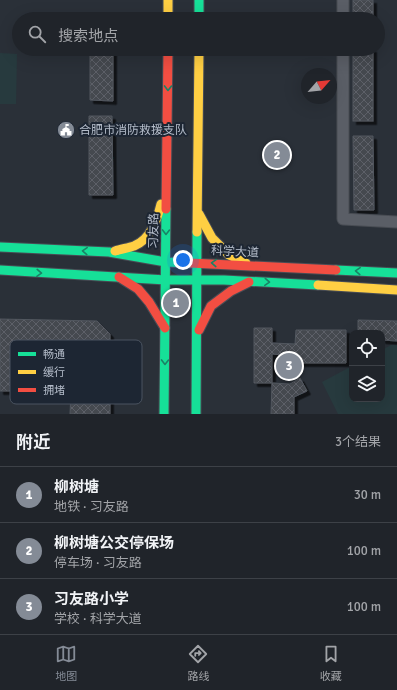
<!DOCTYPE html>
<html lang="zh">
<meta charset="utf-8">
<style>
:root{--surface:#20242a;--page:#282c32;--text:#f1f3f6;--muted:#a2a4a8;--line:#3d4147;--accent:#848b96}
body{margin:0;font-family:Signika,"Noto Sans SC",sans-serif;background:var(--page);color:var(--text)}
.controls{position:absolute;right:12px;bottom:12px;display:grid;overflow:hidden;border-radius:8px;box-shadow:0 4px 16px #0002}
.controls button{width:36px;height:36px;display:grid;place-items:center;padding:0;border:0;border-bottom:1px solid var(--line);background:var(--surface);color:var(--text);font:20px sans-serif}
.compass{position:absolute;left:301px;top:68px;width:36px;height:36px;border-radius:50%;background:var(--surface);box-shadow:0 4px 16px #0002;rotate:62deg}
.you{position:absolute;left:183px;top:260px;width:14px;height:14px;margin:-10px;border:3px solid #fff;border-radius:50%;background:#1a73e8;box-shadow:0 0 0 6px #1a73e833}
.badge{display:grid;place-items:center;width:26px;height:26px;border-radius:50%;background:var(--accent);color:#fff;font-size:13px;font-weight:700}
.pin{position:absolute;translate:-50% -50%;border:2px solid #fff;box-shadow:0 1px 4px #0006}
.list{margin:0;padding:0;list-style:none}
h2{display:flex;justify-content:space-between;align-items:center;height:52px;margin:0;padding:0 16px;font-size:17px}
h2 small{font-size:13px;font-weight:400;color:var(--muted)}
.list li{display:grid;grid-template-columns:26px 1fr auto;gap:12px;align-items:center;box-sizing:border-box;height:56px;padding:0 16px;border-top:1px solid var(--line)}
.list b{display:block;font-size:15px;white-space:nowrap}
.list p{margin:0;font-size:13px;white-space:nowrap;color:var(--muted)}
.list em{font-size:13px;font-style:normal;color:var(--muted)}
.icon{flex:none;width:22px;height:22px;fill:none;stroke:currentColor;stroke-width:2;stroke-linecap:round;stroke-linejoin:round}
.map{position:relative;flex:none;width:397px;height:414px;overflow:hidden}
.search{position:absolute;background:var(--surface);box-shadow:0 4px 16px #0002;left:12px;right:12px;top:12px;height:44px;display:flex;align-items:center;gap:10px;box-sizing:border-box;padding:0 14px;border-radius:22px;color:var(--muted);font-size:15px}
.sheet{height:220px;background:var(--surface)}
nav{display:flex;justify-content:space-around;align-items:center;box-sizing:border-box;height:56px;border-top:1px solid var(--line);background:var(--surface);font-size:11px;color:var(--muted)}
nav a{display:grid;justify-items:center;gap:2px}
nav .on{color:var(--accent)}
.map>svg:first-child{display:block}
.garden{fill:#273a3e}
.building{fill:url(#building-cross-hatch);stroke:#52575f;filter:url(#shadow)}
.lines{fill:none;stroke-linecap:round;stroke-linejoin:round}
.street-casing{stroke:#484c53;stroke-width:13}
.fast-casing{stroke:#484c55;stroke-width:11}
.slow-casing{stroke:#484c55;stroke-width:11}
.jam-casing{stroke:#484c55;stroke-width:11}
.street{stroke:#5a5e66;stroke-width:11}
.fast{stroke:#16e098;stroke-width:9}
.slow{stroke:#ffcf43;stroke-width:9}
.jam{stroke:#f24e42;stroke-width:9}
.oneway{stroke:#1a8366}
.labels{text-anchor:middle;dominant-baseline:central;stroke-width:4;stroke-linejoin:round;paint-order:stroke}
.poi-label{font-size:12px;fill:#b4bcc9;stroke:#1d2633;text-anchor:start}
.street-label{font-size:12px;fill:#b4bcc9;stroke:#1d2633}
.key{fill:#1d2633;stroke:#4a5360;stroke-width:1}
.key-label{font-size:11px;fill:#b4bcc9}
</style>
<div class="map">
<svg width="397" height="414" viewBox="0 0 397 414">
<defs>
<pattern id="building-cross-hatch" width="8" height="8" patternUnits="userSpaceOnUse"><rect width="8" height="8" fill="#444950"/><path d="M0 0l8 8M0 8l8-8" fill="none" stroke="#5d6168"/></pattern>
<filter id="shadow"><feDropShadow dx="3.5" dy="3.5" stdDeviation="0" flood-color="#0009"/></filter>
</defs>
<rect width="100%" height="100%" fill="#2a3038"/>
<g class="garden">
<polygon points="0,53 17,54 16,104 0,104"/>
<polygon points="391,345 397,345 397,414 338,414 322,382 352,366 352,399 382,399 382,350"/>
</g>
<g class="building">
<rect x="353" y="0" width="20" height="19"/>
<polygon points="90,49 113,49 113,101 90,100"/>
<rect x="353" y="49" width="20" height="72"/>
<polygon points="89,116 112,116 113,195 89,195"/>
<polygon points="353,136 373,136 374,210 354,210"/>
<polygon points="0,319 97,321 110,334 110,414 70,414 73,345 21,344 21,391 0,391"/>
<polygon points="358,320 397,321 397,341 382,340 382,333 358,333"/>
<polygon points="254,328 272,328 272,343 295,344 296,330 346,330 346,363 296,363 296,356 272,354 272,383 254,383"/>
<polygon points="300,378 307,391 294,397 294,414 271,414 272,383 290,384"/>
</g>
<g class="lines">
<defs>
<g id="street">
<polyline points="343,0 343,19"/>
<polyline points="343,49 343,219 397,222"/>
</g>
<g id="fast">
<polyline points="199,0 199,19"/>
<polyline points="0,247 109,252 166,262 190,263"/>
<polyline points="0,270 166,280 224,280 318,285"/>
<polyline points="336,270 397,273"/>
<polyline points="164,414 166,209"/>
<polyline points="196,414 197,232"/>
</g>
<g id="slow">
<polyline points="168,0 168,19"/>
<polyline points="199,214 212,238 229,255 246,263"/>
<polyline points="197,232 199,49"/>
<path d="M115 251C121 249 128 248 134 246 151 239 157 220 161 204"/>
<polyline points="318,285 397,290"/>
</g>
<g id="jam">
<polyline points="166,209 168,49"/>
<polyline points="190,263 336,270"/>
<polyline points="119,277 138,289 149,302 165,328"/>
<polyline points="199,330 211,306 231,291 249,282"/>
</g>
</defs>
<use href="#street" class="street-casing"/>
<use href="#fast" class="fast-casing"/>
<use href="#slow" class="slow-casing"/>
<use href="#jam" class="jam-casing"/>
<use href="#street" class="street"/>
<use href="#fast" class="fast"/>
<use href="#slow" class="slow"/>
<use href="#jam" class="jam"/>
</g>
<defs><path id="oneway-chevron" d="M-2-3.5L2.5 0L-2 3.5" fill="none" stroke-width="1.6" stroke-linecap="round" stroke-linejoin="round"/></defs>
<g class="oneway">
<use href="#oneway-chevron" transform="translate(168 88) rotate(91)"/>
<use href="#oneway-chevron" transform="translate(166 232) rotate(91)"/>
<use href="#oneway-chevron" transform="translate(85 251) rotate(-177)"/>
<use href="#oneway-chevron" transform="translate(214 263) rotate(-177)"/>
<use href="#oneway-chevron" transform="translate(358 271) rotate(-177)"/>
<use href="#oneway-chevron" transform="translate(39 273) rotate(3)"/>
<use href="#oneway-chevron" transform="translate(267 282) rotate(4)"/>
<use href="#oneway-chevron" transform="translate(165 362) rotate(91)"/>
</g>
<defs>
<symbol id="civic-disc" viewBox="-11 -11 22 22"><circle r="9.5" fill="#848b96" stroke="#1d2633"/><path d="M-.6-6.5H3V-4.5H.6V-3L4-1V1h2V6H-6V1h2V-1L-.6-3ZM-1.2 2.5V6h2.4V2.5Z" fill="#fff"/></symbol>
</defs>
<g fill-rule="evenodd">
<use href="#civic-disc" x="56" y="120" width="20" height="20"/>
</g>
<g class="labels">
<g class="poi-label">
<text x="79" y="130">合肥市消防救援支队</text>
</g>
<g class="street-label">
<text transform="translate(154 231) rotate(-89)">习友路</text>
<text transform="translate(235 252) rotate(3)">科学大道</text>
</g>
</g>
<rect x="10" y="340" width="132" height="64" rx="6" class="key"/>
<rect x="18" y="352" width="18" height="4" fill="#16e098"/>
<rect x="18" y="370" width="18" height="4" fill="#ffcf43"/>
<rect x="18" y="388" width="18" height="4" fill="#f24e42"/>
<g class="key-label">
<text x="43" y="358">畅通</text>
<text x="43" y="376">缓行</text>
<text x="43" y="394">拥堵</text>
</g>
</svg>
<div class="controls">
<button><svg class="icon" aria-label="locate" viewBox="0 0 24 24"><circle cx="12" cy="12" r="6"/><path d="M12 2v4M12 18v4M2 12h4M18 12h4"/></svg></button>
<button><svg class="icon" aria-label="layers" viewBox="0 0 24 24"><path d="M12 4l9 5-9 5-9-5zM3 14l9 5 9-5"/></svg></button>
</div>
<svg class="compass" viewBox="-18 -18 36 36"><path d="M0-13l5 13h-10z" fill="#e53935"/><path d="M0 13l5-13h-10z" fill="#a2a4a8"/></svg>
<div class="you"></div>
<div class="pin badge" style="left:176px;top:303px">1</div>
<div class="pin badge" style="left:277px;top:155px">2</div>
<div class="pin badge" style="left:289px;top:366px">3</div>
<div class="search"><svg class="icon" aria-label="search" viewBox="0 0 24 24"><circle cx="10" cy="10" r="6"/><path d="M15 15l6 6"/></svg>搜索地点</div>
</div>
<section class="sheet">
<h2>附近<small>3个结果</small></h2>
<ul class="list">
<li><span class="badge">1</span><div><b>柳树塘</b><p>地铁 · 习友路</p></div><em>30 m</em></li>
<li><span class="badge">2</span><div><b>柳树塘公交停保场</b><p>停车场 · 习友路</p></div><em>100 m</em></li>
<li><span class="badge">3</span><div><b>习友路小学</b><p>学校 · 科学大道</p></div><em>100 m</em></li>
</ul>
</section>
<nav>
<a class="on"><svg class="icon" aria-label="map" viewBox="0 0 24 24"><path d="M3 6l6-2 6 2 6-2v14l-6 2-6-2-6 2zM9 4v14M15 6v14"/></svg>地图</a>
<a><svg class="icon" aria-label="directions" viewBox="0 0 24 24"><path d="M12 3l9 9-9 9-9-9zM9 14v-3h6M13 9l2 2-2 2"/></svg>路线</a>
<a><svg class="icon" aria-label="saved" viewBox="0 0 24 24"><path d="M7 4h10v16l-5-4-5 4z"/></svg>收藏</a>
</nav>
